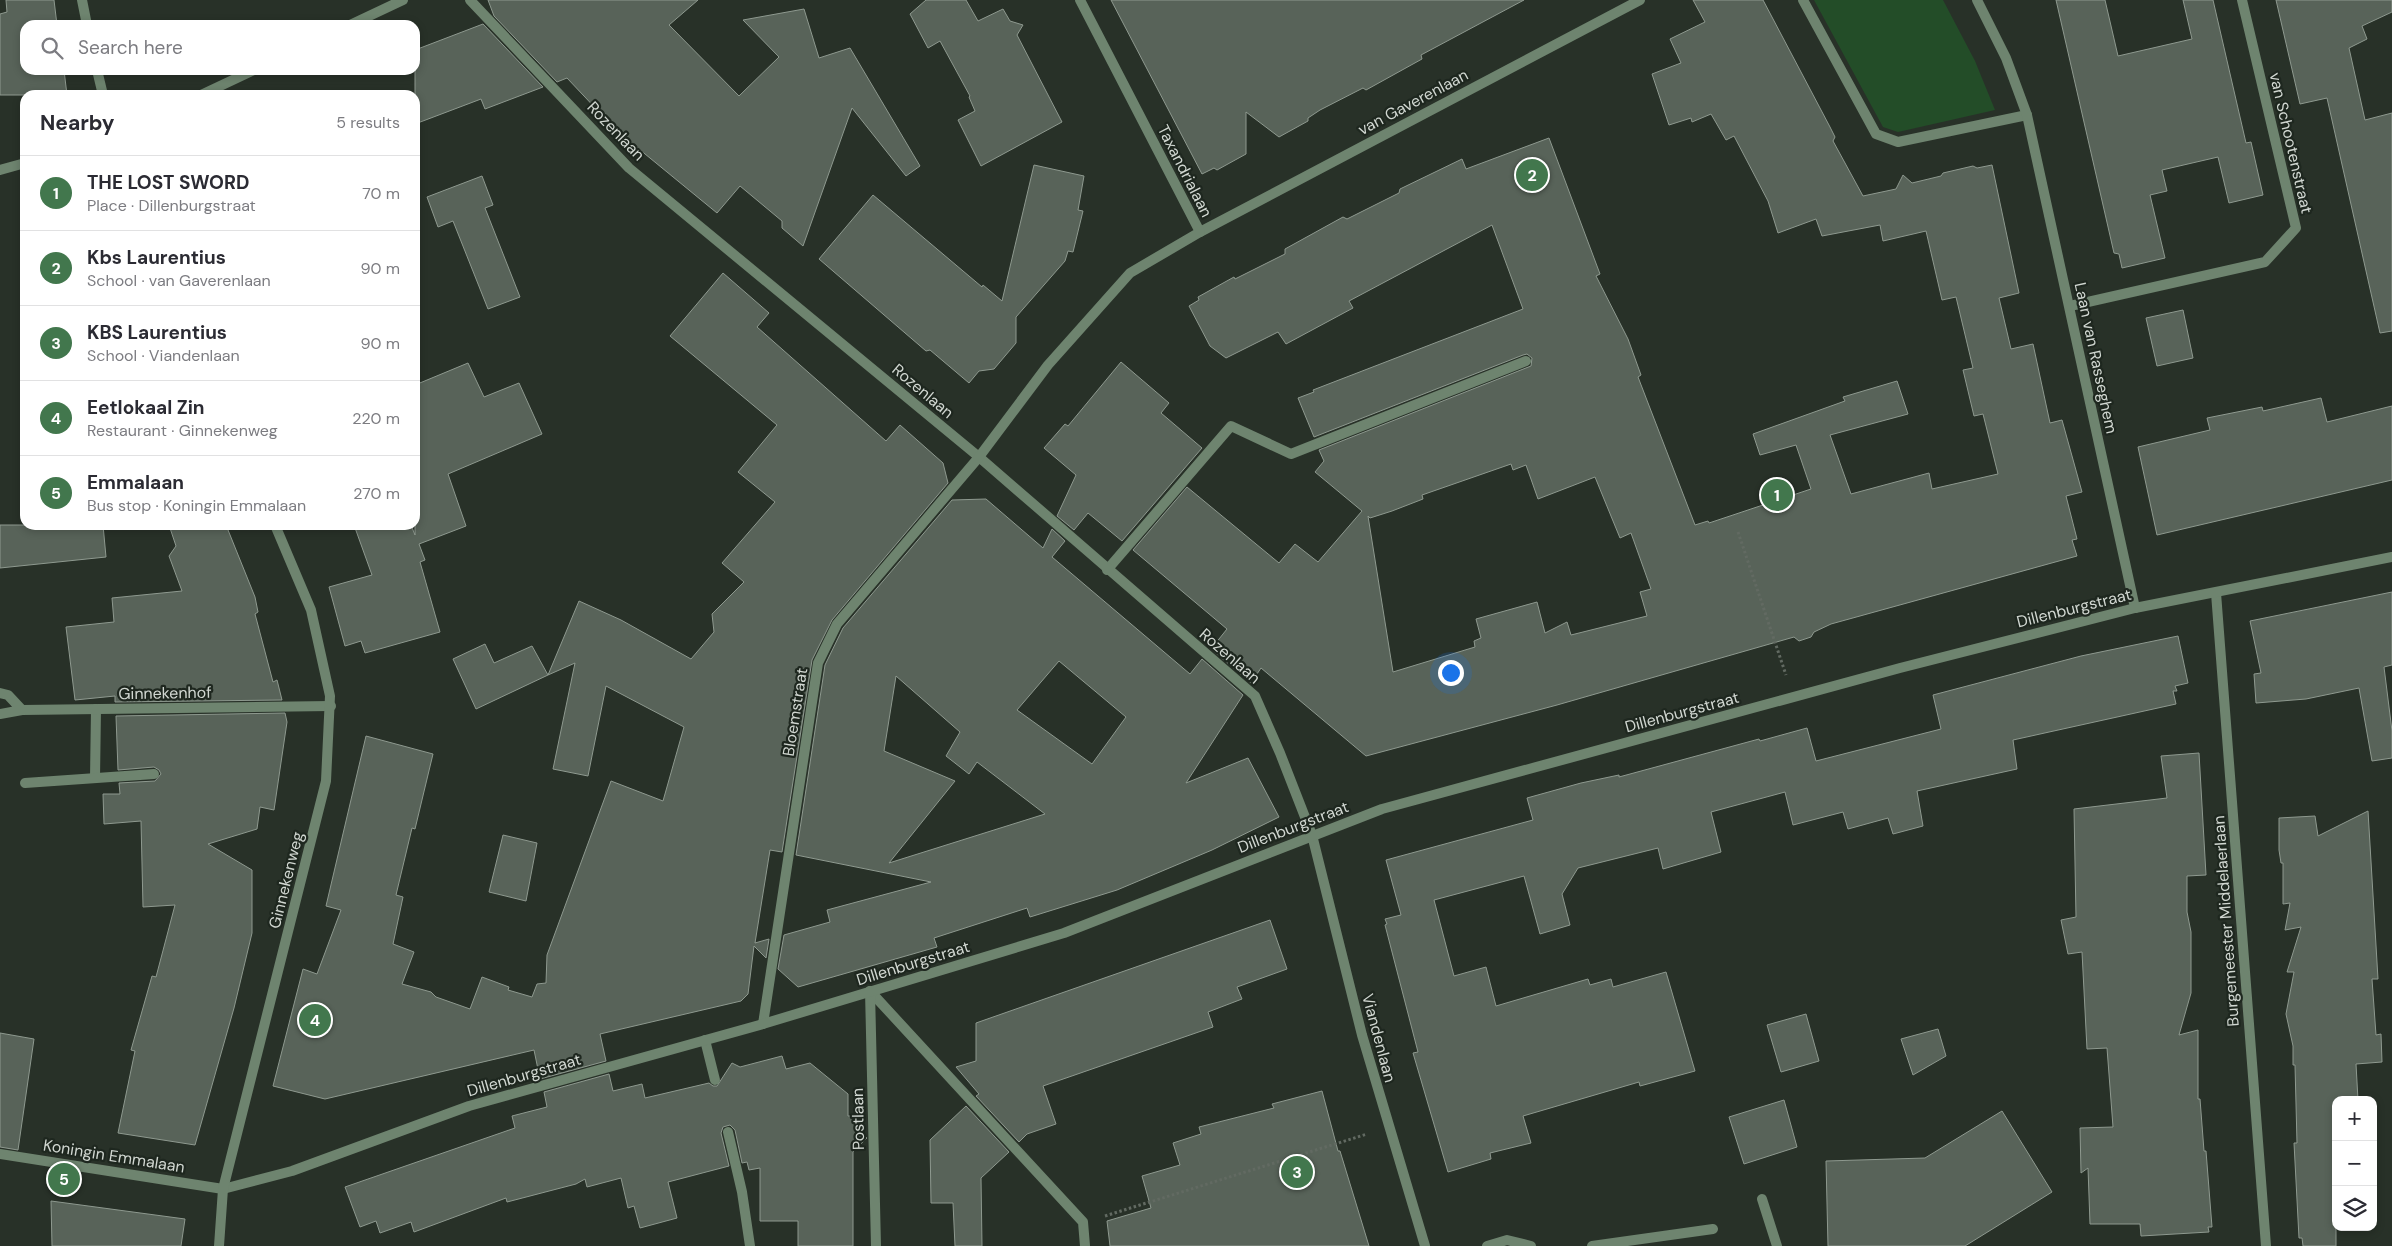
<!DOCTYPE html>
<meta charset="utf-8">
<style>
:root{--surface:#fff;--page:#f7f7f7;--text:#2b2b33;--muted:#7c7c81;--line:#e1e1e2;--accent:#42774d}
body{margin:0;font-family:"DM Sans",sans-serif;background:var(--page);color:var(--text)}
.controls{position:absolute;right:15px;bottom:15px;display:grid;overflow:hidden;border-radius:10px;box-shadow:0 2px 8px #0003}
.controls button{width:45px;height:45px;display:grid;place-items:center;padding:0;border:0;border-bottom:1px solid var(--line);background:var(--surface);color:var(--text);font:25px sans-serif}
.you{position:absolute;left:1450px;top:672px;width:18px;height:18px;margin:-12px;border:4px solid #fff;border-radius:50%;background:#1a73e8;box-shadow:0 0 0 8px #1a73e833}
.badge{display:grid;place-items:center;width:32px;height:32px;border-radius:50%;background:var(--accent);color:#fff;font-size:16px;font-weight:700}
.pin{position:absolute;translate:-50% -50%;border:2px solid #fff;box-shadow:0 1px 5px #0006}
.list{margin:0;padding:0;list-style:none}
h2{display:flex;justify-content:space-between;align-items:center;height:65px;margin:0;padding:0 20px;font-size:21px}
h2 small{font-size:16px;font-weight:400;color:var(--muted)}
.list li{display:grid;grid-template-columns:32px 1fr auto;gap:15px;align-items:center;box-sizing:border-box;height:75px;padding:0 20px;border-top:1px solid var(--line)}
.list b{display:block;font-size:19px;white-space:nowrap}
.list p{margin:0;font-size:16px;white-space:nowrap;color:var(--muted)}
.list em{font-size:16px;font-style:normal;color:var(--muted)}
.icon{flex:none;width:28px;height:28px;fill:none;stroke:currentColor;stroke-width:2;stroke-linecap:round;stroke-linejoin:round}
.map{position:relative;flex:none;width:2392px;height:1246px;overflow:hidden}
.search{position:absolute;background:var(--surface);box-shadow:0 2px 8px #0003;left:20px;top:20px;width:400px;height:55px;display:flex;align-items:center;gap:12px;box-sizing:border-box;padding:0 18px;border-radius:15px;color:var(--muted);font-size:19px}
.panel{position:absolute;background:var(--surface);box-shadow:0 2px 8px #0003;left:20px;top:90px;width:400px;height:440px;border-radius:15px}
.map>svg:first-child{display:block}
.green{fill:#234d28}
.building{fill:#586359;stroke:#8e998f;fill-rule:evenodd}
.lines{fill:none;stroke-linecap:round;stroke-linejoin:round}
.path{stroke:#626a62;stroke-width:3;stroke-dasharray:2.5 2.5;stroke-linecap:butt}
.service{stroke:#6e846f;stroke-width:10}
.pedestrian{stroke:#6e846f;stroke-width:10}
.minor{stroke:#6e846f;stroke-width:10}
.labels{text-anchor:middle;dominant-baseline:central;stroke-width:4.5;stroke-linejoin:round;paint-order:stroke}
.street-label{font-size:16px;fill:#d1d7d1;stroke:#1e271f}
</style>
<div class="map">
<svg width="2392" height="1246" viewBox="0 0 2392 1246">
<rect width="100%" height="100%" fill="#283128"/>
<polygon class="green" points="1814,0 1943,0 1975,61 1995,110 1898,132 1883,127"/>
<g class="building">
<polygon points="6,0 54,0 57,25 25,25 25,70 64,70 67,95 0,95 0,14 7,12"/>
<polygon points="488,0 698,0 669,25 739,96 779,57 743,20 804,9 819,58 850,48 920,166 906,176 852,108 803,246 782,228 782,221 740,186 717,213 617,131 567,78 557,82 494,16"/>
<polygon points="926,0 966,0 978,21 1003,9 1010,21 1023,25 1017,35 1062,122 981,166 958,120 975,111 969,97 970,96 940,41 928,48 910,14"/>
<polygon points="1111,0 1524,0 1421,55 1422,59 1366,90 1363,88 1320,110 1308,118 1308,121 1279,137 1246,112 1246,154 1217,170 1214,168 1202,174"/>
<path d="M1693 0H1763L1830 127 1835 137 1833 141 1863 196 1896 189 1903 175 1912 183 1941 176 1943 173 1973 166 1977 168 1992 165 2019 293 1999 298 2011 349 2033 344 2050 423 2062 420 2082 492 2066 496 2077 539 2072 540 2077 556 1831 624 1814 632 1811 637 1799 641 1794 637 1557 705 1366 756 1261 668 1251 683 1211 649 1227 629 1133 550 1187 487 1279 563 1295 544 1318 562 1362 511 1315 472 1324 461 1319 450 1531 366 1532 358 1527 354 1523 355 1314 437 1298 398 1314 392 1313 390 1523 309 1492 225 1349 301 1353 308 1286 344 1278 332 1226 358 1210 346 1189 306 1199 300 1198 297 1234 277 1235 279 1285 254V249L1343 217 1347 219 1399 193 1400 189 1462 159 1466 169 1549 138 1600 274 1596 276 1628 339 1641 375 1638 377 1695 525 1708 521 1709 523 1811 489 1796 445 1760 455 1753 434 1845 401 1843 397 1897 381 1908 414 1830 435 1851 494 1929 473 1932 489 1998 474 1983 414 1974 416 1963 370 1973 368 1956 297 1942 300 1926 231 1883 241 1880 225 1822 236 1816 219 1778 233 1768 201 1734 136 1726 140 1711 114 1692 122 1691 118 1669 125 1652 74 1681 63 1670 39 1705 22ZM1511 464 1513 470 1526 465 1538 499 1595 477 1620 538 1631 533 1651 589 1640 592 1647 616 1571 635 1567 622 1545 633 1537 602 1476 619 1481 638 1474 641 1475 647 1393 672 1368 516 1370 518 1392 511 1423 499 1422 495Z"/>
<polygon points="2056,0 2105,0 2118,56 2192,39 2183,0 2213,0 2246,143 2251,142 2263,195 2229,203 2218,157 2162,170 2167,191 2150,195 2165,258 2122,268 2119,254 2114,253"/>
<polygon points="2276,0 2392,0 2392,12 2362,26 2367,39 2349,48 2365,120 2392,113 2392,331 2380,333 2327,98 2300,104"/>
<polygon points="483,24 543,87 485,109 481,99 415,124 415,50"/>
<polygon points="1034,165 1084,176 1078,210 1083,211 1073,252 1068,251 1065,261 1016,317 1016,343 994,369 979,371 969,383 930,350 926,351 819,259 873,195 982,287 983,285 1002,301"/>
<polygon points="482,176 493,205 485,208 520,297 488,309 453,221 438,227 427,197"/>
<polygon points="723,273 769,313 757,327 886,441 900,425 943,463 948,483 832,620 812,660 782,852 770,850 755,943 769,939 766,958 754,946 748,994 741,1001 600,1034 606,1061 540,1079 534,1050 325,1099 273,1086 303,969 317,974 341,910 326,906 366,736 433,754 415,829 412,828 396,895 403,897 393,944 414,952 402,984 431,992 436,997 470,1009 482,977 509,987 508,990 532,997 537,984 546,983 547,955 611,781 663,801 684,727 606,686 588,776 553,769 575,663 548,675 579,601 621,620 691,659 714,632 712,614 744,582 722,563 775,502 738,472 777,425 670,336"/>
<polygon points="2183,310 2193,358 2157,366 2146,318"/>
<polygon points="1121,362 1169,403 1161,413 1202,448 1122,541 1088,513 1074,530 1057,516 1076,475 1044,448 1065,424 1068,426"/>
<polygon points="468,363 484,397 519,383 542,434 448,474 466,526 419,544 425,560 420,562 440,632 365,653 361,641 345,646 329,587 372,575 354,525 411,525 415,535 415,385"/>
<polygon points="2321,398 2327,422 2392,406 2392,480 2157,535 2138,447 2210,430 2207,418 2262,407 2263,411"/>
<path d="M986 499 1043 548 1052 529 1065 541 1052 557 1190 674 1202 659 1243 695 1186 783 1248 758 1279 817 1212 850 1117 890 1030 917 1027 908 934 938 937 947 798 987 778 969 784 935 830 922 827 910 931 882 796 855 825 665 843 628 952 500ZM1059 661 1126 717 1092 764 1017 710ZM896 676 960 732 946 756 969 774 977 762 1045 814 889 863 955 781 884 751Z"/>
<polygon points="0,525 103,525 106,557 0,568"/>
<polygon points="169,525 226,525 255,597 258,612 255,614 273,682 277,680 282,700 115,702 115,696 75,700 66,627 114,622 112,598 182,591 169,556 176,546"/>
<polygon points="2392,592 2392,665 2384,667 2392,731 2392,758 2372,761 2359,688 2306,699 2256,703 2254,674 2261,673 2250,621"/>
<polygon points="2178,636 2188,683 2175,686 2177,691 2173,691 2176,704 2013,740 2017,769 1917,791 1923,826 1893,834 1888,818 1848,829 1843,812 1793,825 1785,792 1711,812 1721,852 1663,869 1658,848 1578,868 1562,894 1570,925 1540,934 1524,876 1434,900 1454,976 1486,967 1496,1006 1588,979 1590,985 1611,979 1613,987 1666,972 1695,1071 1640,1086 1639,1082 1523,1116 1531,1143 1490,1153 1491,1159 1448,1172 1413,1053 1418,1052 1385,925 1387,924 1385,919 1401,915 1386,860 1533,820 1527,798 1581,783 1619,775 1619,777 1759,739 1760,741 1807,728 1816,761 1941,729 1933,695 2081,656"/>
<polygon points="485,644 494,663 532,646 548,675 476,709 453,659"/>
<polygon points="285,713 287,722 274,810 260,807 257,829 208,844 252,870 252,933 234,1008 195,1145 118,1133 135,1051 131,1050 152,976 156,977 175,905 143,907 141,821 104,824 103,794 120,794 119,783 155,781 161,774 159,770 154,767 118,770 116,716"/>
<polygon points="2199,753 2206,875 2187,876 2187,912 2191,932 2191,993 2179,1035 2198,1030 2198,1099 2200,1099 2204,1151 2206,1151 2212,1227 2208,1227 2209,1232 2141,1236 2140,1224 2090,1224 2088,1168 2081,1173 2080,1128 2113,1127 2107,1048 2087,1049 2082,952 2068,954 2061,920 2076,917 2074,809 2167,798 2161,756"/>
<polygon points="2368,811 2378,979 2372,979 2376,1035 2381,1034 2382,1062 2356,1064 2358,1100 2336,1100 2336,1246 2303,1246 2302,1238 2299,1238 2294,1143 2297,1143 2295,1065 2293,1065 2293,1046 2286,1014 2294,972 2287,972 2301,927 2285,930 2290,903 2283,904 2283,863 2281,863 2279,850 2279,818 2315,816 2318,836"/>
<polygon points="503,835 537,843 526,901 489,892"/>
<polygon points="1270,920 1287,969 1237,987 1242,999 1208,1012 1213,1027 1043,1086 1056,1124 1027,1134 1019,1142 976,1096 979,1094 956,1067 976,1061 976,1023"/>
<polygon points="1806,1014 1819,1061 1781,1072 1767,1025"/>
<polygon points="1938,1029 1946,1056 1913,1075 1901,1039"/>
<polygon points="0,1033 34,1039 18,1150 0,1147"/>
<polygon points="782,1056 786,1069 810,1063 848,1094 848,1116 860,1116 860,1131 867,1138 853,1152 853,1246 798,1246 798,1221 760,1221 760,1168 749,1170 747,1162 742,1163 735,1130 730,1125 723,1127 721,1133 729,1166 668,1182 677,1218 640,1228 634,1206 628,1208 621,1178 587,1187 585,1179 576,1184 507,1202 506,1198 414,1232 411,1222 380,1233 376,1221 360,1227 345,1187 515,1128 512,1116 547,1107 544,1092 609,1074 613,1091 642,1084 645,1098 709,1083 713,1086 717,1086 732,1063 740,1067"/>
<polygon points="1322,1091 1338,1151 1340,1151 1369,1246 1110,1246 1107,1221 1151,1208 1142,1176 1180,1165 1173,1143 1201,1134 1199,1127 1274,1108 1272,1104"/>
<polygon points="1784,1100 1797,1147 1744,1164 1729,1117"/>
<polygon points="966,1106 1009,1152 981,1178 982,1246 955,1246 953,1203 931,1203 930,1140"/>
<polygon points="2002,1111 2052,1192 1965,1246 1828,1246 1826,1161 1925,1158"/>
<polygon points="51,1201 185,1219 181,1246 52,1246"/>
</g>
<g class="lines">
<g class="path">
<polyline points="1738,532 1786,675"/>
<polyline points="1105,1216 1367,1134"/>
</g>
<g class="service">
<polyline points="1107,570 1231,426 1291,454 1526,361"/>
<polyline points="0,693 8,695 22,710"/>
<polyline points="95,778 96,709"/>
<polyline points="25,783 154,774"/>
<polyline points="870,991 1083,1222 1085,1246"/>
<polyline points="705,1040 715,1080"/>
<polyline points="728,1132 742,1192 750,1246"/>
<polyline points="1487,1246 1507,1240 1531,1246"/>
<polyline points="1592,1246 1713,1229"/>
</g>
<polyline class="pedestrian" points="870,991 876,1246"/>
<g class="minor">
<polyline points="82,0 87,25"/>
<polyline points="470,0 629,168 979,457 1255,696 1280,753 1312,835 1362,1035 1425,1246"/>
<polyline points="1803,0 1876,134 1898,142 2027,115"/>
<polyline points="1977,0 2006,58 2027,115 2135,608"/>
<polyline points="350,25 403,0"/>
<polyline points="97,70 103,95"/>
<polyline points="201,95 254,70"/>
<polyline points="0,170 25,163"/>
<polyline points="1200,232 1640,0"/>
<polyline points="2070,306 2265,262 2296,228 2242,0"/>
<polyline points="2216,593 2266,1246"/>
<polyline points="0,714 22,710 331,706"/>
<polyline points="763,1024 818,663 837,624 979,457 1048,365 1130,273 1200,232 1080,0"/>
<polyline points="0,1154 223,1189 292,1171 469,1106 763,1024 1064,933 1382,809 1900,668 2135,608 2392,557"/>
<polyline points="1762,1199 1777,1246"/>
<polyline points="219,1246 223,1189 326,781 330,696 311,610 275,525"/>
</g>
</g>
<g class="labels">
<g class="street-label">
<text transform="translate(1413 102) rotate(-28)">van Gaverenlaan</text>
<text transform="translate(616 131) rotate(46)">Rozenlaan</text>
<text transform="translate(2291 143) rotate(77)">van Schootenstraat</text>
<text transform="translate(1185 171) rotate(63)">Taxandrialaan</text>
<text transform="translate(2096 358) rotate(78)">Laan van Rasseghem</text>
<text transform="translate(923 391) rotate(40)">Rozenlaan</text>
<text transform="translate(2074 608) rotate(-14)">Dillenburgstraat</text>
<text transform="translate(1230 656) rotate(41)">Rozenlaan</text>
<text transform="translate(165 693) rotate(-1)">Ginnekenhof</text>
<text transform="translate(795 712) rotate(-81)">Bloemstraat</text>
<text transform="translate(1682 712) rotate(-15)">Dillenburgstraat</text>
<text transform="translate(1293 827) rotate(-21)">Dillenburgstraat</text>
<text transform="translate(286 880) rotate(-76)">Ginnekenweg</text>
<text transform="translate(2226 921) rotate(-94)">Burgemeester Middelaerlaan</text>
<text transform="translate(913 963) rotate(-17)">Dillenburgstraat</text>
<text transform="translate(1379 1038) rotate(75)">Viandenlaan</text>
<text transform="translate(524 1075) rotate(-16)">Dillenburgstraat</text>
<text transform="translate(858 1119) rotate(-91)">Postlaan</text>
<text transform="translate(114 1156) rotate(9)">Koningin Emmalaan</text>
</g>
</g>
</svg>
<div class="controls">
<button>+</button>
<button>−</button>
<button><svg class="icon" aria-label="layers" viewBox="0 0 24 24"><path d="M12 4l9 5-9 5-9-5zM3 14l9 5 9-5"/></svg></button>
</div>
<div class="you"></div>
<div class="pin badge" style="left:1777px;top:495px">1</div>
<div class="pin badge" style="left:1532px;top:175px">2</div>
<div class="pin badge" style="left:1297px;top:1172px">3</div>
<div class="pin badge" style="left:315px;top:1020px">4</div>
<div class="pin badge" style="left:64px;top:1179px">5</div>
<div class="search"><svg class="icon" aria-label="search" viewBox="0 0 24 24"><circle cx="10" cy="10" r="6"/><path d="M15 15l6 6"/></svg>Search here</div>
<section class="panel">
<h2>Nearby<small>5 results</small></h2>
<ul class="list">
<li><span class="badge">1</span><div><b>THE LOST SWORD</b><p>Place · Dillenburgstraat</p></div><em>70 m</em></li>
<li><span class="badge">2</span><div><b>Kbs Laurentius</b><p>School · van Gaverenlaan</p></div><em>90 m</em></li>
<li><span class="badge">3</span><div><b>KBS Laurentius</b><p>School · Viandenlaan</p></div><em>90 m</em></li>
<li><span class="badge">4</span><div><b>Eetlokaal Zin</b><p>Restaurant · Ginnekenweg</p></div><em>220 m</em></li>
<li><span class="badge">5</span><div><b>Emmalaan</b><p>Bus stop · Koningin Emmalaan</p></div><em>270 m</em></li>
</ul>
</section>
</div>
